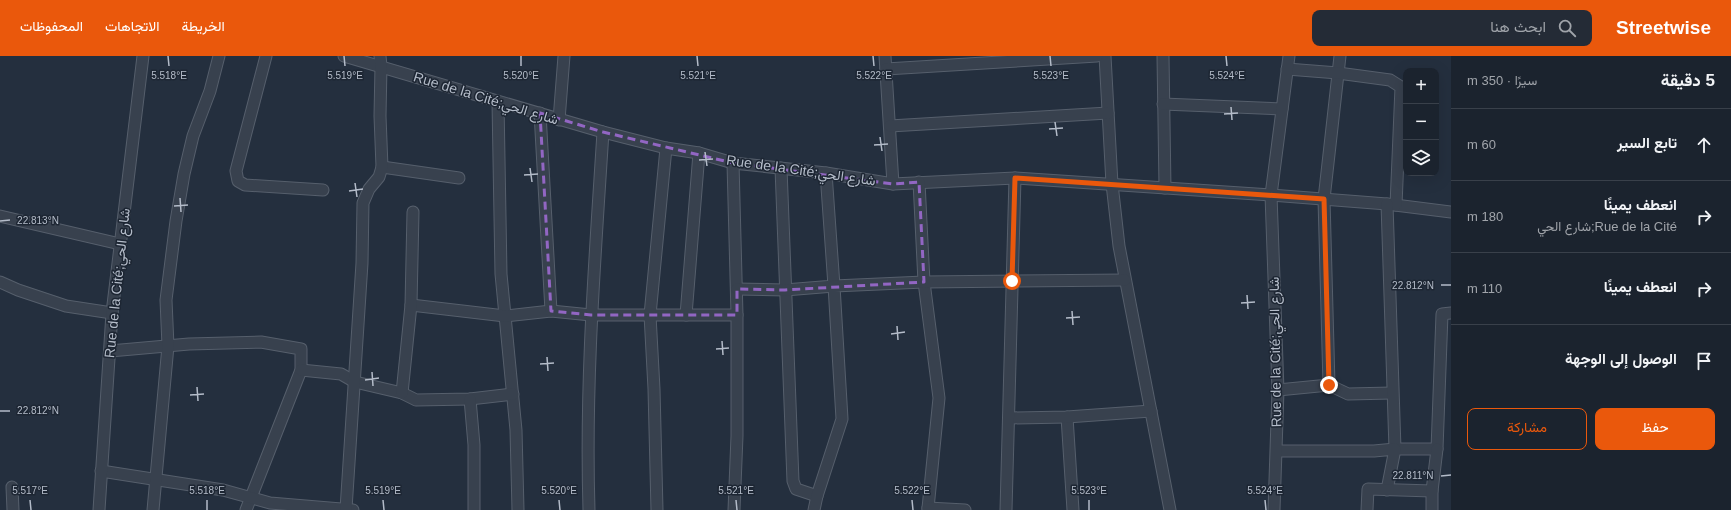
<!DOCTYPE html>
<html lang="ar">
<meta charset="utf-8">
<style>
:root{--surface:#1b232e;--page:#242b36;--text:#f1f3f6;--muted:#a0a4aa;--line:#39404a;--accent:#ea580c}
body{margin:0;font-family:Arial,Vazirmatn,sans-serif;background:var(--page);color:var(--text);direction:rtl}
.controls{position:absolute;right:12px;top:12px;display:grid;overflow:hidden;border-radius:8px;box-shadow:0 4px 16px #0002}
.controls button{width:36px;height:36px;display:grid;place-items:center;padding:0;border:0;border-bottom:1px solid var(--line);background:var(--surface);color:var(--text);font:20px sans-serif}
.stop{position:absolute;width:12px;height:12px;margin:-9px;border:3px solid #ea580c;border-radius:50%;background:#fff}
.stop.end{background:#ea580c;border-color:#fff;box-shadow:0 1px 4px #0008}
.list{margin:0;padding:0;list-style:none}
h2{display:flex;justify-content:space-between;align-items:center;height:52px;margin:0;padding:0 16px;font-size:17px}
h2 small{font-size:13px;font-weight:400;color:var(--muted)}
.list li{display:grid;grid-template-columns:26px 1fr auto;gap:12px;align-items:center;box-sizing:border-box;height:72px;padding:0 16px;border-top:1px solid var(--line)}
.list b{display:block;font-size:15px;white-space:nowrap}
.list p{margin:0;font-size:13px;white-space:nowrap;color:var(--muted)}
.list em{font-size:13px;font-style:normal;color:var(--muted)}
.actions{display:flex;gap:8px;padding:12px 16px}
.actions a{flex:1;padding:9px 0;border:1px solid var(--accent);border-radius:8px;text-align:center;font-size:14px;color:var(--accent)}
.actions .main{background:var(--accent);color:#fff}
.icon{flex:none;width:22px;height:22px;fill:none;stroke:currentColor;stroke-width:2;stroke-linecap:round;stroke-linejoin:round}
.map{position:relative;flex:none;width:1451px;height:454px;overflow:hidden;direction:ltr}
header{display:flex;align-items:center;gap:24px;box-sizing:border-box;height:56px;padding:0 20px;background:var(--accent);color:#fff}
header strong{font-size:19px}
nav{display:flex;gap:22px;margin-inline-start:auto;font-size:14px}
.search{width:280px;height:36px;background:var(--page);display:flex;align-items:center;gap:10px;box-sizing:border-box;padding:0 14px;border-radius:8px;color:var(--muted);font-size:15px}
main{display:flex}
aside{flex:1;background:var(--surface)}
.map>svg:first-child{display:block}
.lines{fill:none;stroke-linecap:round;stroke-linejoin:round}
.minor-casing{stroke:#565f6c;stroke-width:13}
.minor{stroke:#38414e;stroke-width:11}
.route{stroke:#ea580c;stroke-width:5}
.marked{fill:none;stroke:#9266c3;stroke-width:3;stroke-dasharray:8 5;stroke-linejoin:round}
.ticks{fill:none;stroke:#b4bcc9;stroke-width:1.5}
.labels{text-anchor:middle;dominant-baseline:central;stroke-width:3;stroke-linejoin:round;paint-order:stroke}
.street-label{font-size:14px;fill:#b4bcc9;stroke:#1d2633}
.ticks-label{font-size:10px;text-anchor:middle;fill:#b4bcc9;stroke:#1d2633;stroke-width:3;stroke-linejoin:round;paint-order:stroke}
</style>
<header>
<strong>Streetwise</strong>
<div class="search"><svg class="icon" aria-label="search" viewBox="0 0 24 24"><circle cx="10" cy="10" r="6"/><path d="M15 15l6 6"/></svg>ابحث هنا</div>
<nav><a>الخريطة</a><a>الاتجاهات</a><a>المحفوظات</a></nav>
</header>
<main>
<aside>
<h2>5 دقيقة<small>سيرًا · 350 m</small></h2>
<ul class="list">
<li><svg class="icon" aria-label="ahead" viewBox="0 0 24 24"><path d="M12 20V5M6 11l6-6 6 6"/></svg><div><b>تابع السير</b></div><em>60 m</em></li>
<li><svg class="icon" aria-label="right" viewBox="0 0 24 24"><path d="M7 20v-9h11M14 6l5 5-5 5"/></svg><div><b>انعطف يمينًا</b><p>Rue de la Cité;شارع الحي</p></div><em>180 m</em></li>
<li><svg class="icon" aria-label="right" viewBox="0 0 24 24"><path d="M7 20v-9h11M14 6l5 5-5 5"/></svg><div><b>انعطف يمينًا</b></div><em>110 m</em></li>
<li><svg class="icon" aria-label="arrive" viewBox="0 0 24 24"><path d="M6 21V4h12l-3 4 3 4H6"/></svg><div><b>الوصول إلى الوجهة</b></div></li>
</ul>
<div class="actions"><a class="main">حفظ</a><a>مشاركة</a></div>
</aside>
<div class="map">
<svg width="1451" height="454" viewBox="0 0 1451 454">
<rect width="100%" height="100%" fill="#242f3e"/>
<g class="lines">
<defs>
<g id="minor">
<polyline points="266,0 236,115 238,125 245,129 323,134"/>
<polyline points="344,0 603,76 666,92 699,97 733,107 826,117 893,128 1015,122 1271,139 1387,148 1451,156"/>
<polyline points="885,0 893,128"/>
<polyline points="1105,0 1112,128 1119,190 1170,454"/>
<polyline points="1163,0 1165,132"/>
<polyline points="1340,0 1324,143 1329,329 1348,338 1392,337"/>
<polyline points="886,13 1097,0"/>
<polyline points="1287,13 1338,17 1390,24 1401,31 1396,149"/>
<polyline points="498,46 501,218 516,374 518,454"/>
<polyline points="1163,48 1282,53"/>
<polyline points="559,64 564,0"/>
<polyline points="890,70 1108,57"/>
<polyline points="733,107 737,259"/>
<polyline points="382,111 459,122"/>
<polyline points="781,112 793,425 796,433 817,440"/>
<polyline points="919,126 924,226 939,342 928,452"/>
<polyline points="1387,148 1395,393 1437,393 1442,258 1451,257"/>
<polyline points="0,160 120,188"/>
<polyline points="0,226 18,234 66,250 112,257"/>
<polyline points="737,233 785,234 834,230 826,117"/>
<polyline points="411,249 505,260 551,255 540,57"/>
<polyline points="551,255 591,259 737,259 737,380 734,454"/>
<polyline points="686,259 699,97"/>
<polyline points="110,295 189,288 261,286 301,293 301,314 246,454"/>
<polyline points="301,314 341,318 355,326 402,337 416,344 470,343 513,338"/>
<polyline points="1278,334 1329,329"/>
<polyline points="402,337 411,249 413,156"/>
<polyline points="470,343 474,389 474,454"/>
<polyline points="1067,361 1073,454"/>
<polyline points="1010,362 1067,361 1151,355"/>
<polyline points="1277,395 1374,395 1395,393 1387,434"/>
<polyline points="101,415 223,434 270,447 353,454"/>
<polyline points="12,431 13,454"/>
<polyline points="346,453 362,207 363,147 369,133 379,121 382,111 380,60 381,10 380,0"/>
<polyline points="99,454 112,257 143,0"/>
<polyline points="153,454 168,290 166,244 176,165 184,118 193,80 210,35 219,0"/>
<path d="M589 454C585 328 595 202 603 76"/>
<polyline points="657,454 654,333 650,259 666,92"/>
<polyline points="814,454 817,440 842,363 834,230 924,226 1125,224"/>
<polyline points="928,454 928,452 965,454"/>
<polyline points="1006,454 1015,122"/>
<polyline points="1274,454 1278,334 1271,139 1289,0"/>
<polyline points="1367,454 1368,433 1432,435"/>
<polyline points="1432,454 1432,435 1437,393"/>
</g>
</defs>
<use href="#minor" class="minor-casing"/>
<use href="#minor" class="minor"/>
</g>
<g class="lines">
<polyline class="route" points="1012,225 1015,122 1324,143 1329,329"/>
</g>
<path class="marked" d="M540 57 603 76 733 107 893 128 919 126 924 226 785 234 737 233V259H591L551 255Z"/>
<path class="ticks" d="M168 0 169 10M344 0 345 10M521 0V10M697 0 698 10M873 0 874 10M1050 0 1051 10M1226 0 1227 10M1231 51 1232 64M1224 58 1238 57M1055 66 1057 80M1049 73 1063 72M880 81 882 95M874 89 888 88M705 96 707 110M699 104 713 103M530 112 532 126M524 119 538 118M355 127 357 141M349 135 363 133M180 142 181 156M174 150 188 149M0 165 10 164M1441 229H1451M1247 239 1248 253M1241 247 1255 246M1072 255 1073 269M1066 262 1080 261M897 270 898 284M891 278 905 276M722 285 723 299M716 293 729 292M547 301 548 315M540 308 554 307M372 316 373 330M365 324 379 322M197 331 198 345M190 339 204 338M0 355H10M1441 420 1451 419M30 444 31 454M207 444V454M383 444 384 454M559 444 560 454M736 444 737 454M912 444 913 454M1089 444V454M1265 444 1266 454"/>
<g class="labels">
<g class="street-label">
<text transform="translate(486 42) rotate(17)">Rue de la Cité;شارع الحي</text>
<text transform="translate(801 114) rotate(8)">Rue de la Cité;شارع الحي</text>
<text transform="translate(117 227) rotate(-84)">Rue de la Cité;شارع الحي</text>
<text transform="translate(1275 296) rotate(-91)">Rue de la Cité;شارع الحي</text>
</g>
</g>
<g class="ticks-label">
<text x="169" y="23">5.518°E</text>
<text x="345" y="23">5.519°E</text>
<text x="521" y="23">5.520°E</text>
<text x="698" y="23">5.521°E</text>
<text x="874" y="23">5.522°E</text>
<text x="1051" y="23">5.523°E</text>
<text x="1227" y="23">5.524°E</text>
<text x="38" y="168">22.813°N</text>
<text x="1413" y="233">22.812°N</text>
<text x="38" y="358">22.812°N</text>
<text x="1413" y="423">22.811°N</text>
<text x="30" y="438">5.517°E</text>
<text x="207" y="438">5.518°E</text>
<text x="383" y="438">5.519°E</text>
<text x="559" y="438">5.520°E</text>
<text x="736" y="438">5.521°E</text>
<text x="912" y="438">5.522°E</text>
<text x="1089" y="438">5.523°E</text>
<text x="1265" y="438">5.524°E</text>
</g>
</svg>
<div class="controls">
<button>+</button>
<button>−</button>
<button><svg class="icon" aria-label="layers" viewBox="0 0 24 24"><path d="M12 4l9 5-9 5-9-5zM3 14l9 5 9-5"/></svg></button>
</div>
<div class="stop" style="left:1012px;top:225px"></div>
<div class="stop end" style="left:1329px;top:329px"></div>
</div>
</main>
